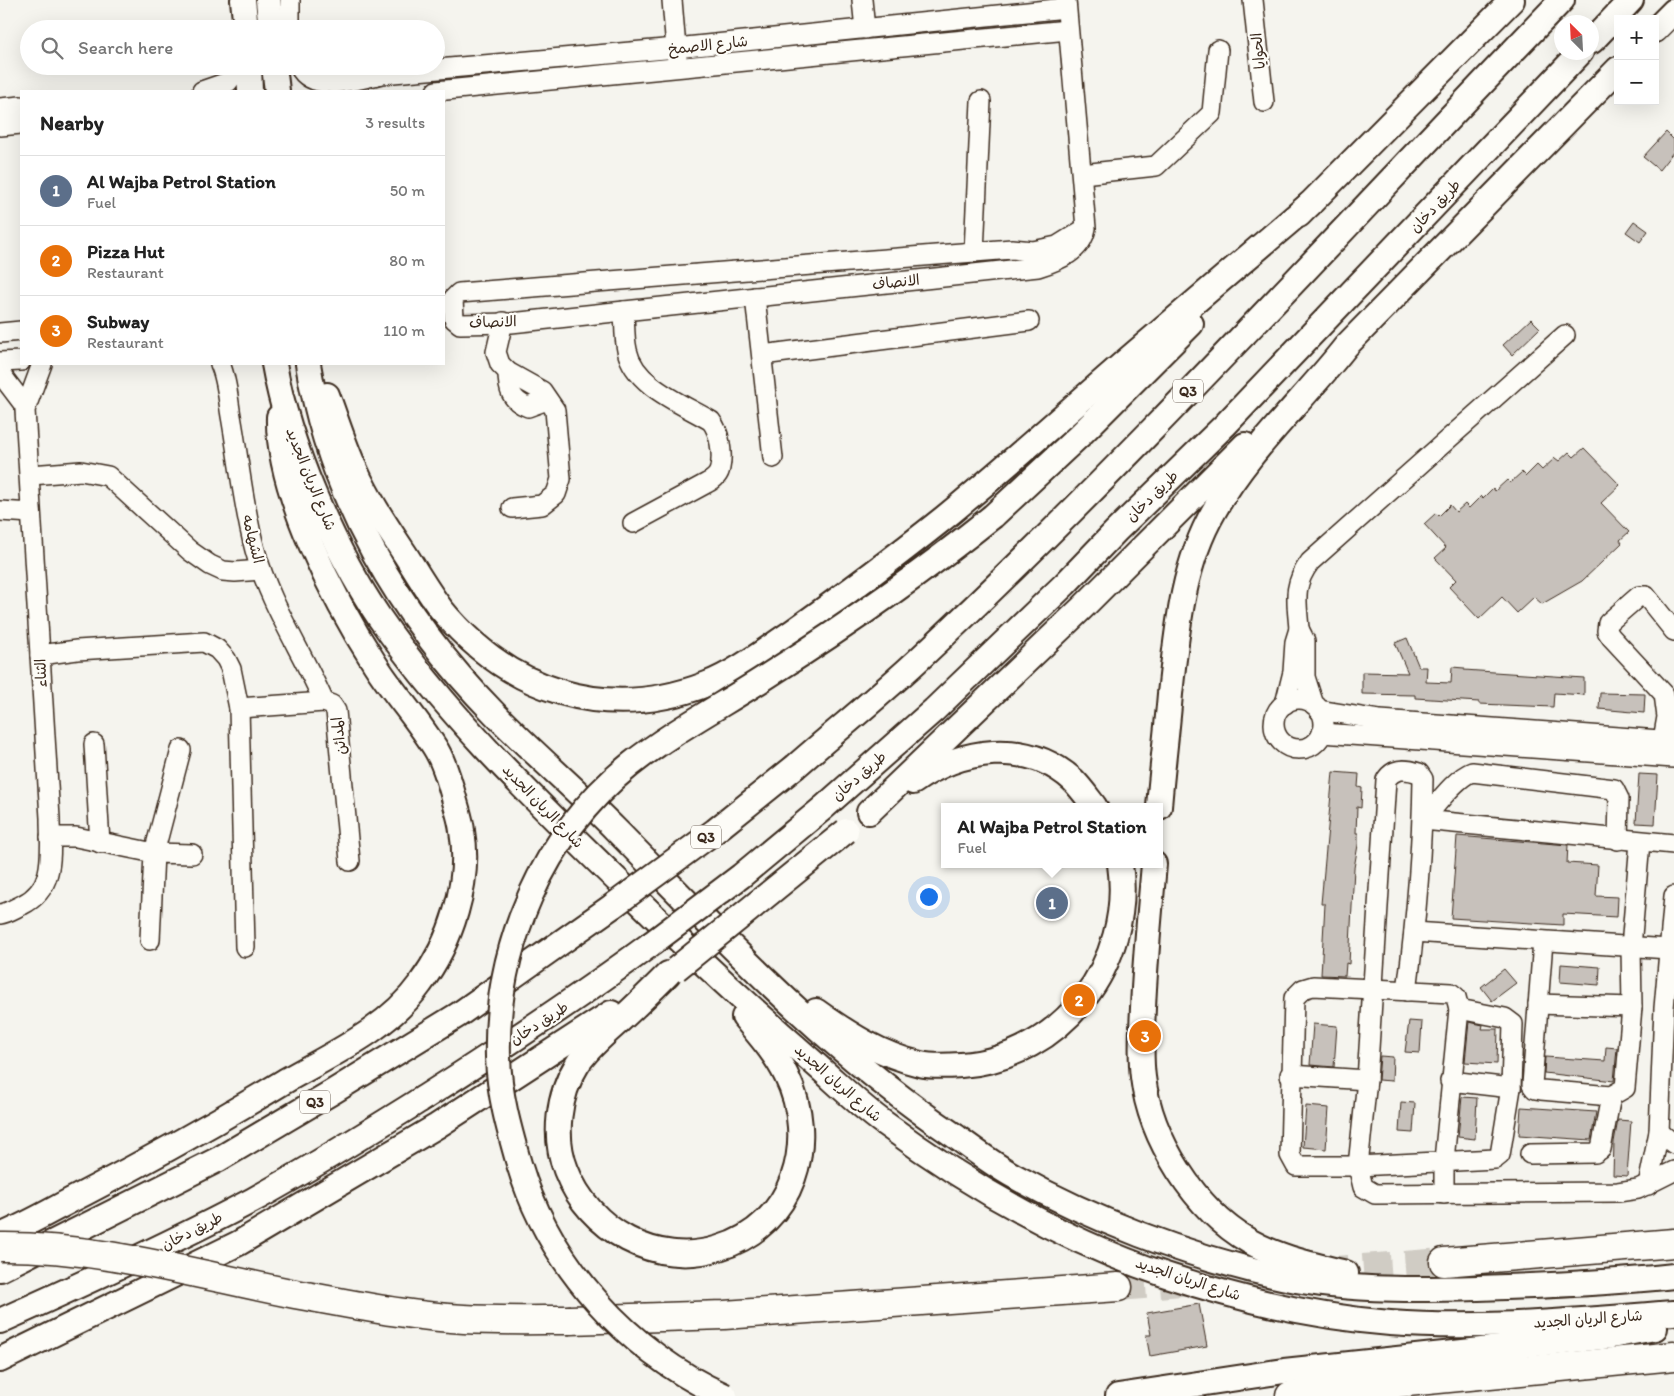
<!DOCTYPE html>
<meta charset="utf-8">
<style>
:root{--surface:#fff;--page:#f6f6f6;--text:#222;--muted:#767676;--line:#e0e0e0;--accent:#d1495b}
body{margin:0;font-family:Itim,"Playpen Sans Arabic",sans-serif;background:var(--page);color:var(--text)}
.controls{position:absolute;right:15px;top:15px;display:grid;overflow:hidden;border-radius:0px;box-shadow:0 5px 20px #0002}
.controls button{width:45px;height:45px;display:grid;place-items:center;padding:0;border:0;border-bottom:1px solid var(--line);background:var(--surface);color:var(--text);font:25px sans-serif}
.compass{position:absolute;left:1554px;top:15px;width:45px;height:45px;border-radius:50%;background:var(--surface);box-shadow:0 5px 20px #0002;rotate:336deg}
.you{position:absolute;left:928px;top:896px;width:18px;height:18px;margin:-12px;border:4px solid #fff;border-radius:50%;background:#1a73e8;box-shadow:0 0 0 8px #1a73e833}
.badge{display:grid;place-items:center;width:32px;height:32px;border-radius:50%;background:var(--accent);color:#fff;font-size:16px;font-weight:700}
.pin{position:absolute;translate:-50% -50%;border:2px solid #fff;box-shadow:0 1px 5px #0006}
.popup{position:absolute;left:941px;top:803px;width:222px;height:65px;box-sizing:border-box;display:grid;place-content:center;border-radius:0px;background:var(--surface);filter:drop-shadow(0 1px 4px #0005);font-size:16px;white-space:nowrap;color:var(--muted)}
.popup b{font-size:19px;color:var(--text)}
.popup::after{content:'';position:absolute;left:50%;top:100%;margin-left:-10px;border:10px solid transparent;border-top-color:var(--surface)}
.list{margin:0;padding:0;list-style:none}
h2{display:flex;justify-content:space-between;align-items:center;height:65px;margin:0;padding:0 20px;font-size:21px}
h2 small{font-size:16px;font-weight:400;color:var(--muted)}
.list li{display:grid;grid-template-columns:32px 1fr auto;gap:15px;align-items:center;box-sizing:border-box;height:70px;padding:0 20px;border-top:1px solid var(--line)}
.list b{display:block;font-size:19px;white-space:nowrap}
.list p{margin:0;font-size:16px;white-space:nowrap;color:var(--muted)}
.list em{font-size:16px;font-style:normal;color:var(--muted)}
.icon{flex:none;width:28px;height:28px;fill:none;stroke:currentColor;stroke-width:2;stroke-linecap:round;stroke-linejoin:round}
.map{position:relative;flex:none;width:1674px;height:1396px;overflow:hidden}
.search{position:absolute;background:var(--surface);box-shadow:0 5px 20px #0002;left:20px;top:20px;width:425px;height:55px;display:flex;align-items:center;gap:12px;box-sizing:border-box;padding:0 18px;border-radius:28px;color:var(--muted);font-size:19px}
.panel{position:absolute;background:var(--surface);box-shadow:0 5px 20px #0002;left:20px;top:90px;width:425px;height:275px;border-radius:0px}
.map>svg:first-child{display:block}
.building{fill:#c7c1bb;stroke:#3b2a1e}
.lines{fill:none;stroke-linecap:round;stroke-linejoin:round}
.highway-tunnel{stroke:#d0ccc4;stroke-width:28;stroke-dasharray:28 14;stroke-linecap:butt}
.minor-casing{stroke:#3b2a1e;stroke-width:22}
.major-casing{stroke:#3b2a1e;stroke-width:28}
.highway-casing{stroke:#3b2a1e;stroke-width:31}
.minor{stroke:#fdfcf7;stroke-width:19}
.major{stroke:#fdfcf7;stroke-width:24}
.highway{stroke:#fdfcf7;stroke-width:28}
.major-bridge-casing{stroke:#3b2a1e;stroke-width:28;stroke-linecap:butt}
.highway-bridge-casing{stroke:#3b2a1e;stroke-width:31;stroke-linecap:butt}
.major-bridge{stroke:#fdfcf7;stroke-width:24}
.highway-bridge{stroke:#fdfcf7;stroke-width:28}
.labels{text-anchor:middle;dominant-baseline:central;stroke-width:4.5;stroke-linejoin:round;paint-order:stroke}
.shield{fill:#fdfcf7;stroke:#75695f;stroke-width:1}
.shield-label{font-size:14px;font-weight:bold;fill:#3b2a1e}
.street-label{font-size:15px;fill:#3b2a1e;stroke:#fdfcf7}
</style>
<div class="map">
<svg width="1674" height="1396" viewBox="0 0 1674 1396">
<rect width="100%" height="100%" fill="#f5f4ee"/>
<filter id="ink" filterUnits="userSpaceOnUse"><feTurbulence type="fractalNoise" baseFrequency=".02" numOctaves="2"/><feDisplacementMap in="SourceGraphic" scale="10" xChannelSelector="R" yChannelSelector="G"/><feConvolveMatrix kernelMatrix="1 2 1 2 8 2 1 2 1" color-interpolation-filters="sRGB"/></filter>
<g filter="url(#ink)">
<g class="building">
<polygon points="1666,132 1674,140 1674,151 1659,170 1643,157"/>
<polygon points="1634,221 1648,231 1640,242 1626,232"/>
<polygon points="1531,319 1540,328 1512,355 1503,345"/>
<polygon points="1584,448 1620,485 1601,503 1629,532 1620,540 1622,543 1582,581 1542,604 1534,597 1517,613 1502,597 1479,619 1449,587 1456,580 1435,558 1446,548 1424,524 1436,513 1439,516 1450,505 1456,512 1465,504 1469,508 1481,496 1483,498 1493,488 1495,491 1507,480 1510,483 1522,472 1526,476 1537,465 1542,470 1555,458 1559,461 1569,452 1574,457"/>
<polygon points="1407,638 1419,667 1427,667 1426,682 1451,683 1452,667 1464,668 1464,670 1584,678 1584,695 1554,693 1553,707 1479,704 1479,702 1415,698 1415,695 1362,694 1362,672 1408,673 1395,643"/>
<polygon points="1600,693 1645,694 1644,713 1599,709"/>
<polygon points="1333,772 1359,774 1358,787 1362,788 1361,808 1357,807 1356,833 1358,833 1358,845 1354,868 1349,964 1346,963 1345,976 1321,975 1325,904 1321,904"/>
<polygon points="1639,774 1658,775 1655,824 1636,823"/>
<polygon points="1457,836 1568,845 1567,863 1598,865 1596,896 1618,897 1617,917 1563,914 1563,925 1451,918"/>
<polygon points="1561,964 1600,967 1599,985 1560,982"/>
<polygon points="1504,969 1516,983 1492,1001 1481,987"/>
<polygon points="1409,1021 1422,1022 1420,1053 1405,1052"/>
<polygon points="1469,1022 1483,1025 1482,1029 1498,1029 1497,1064 1465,1062"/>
<polygon points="1313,1024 1337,1026 1334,1067 1310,1065"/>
<polygon points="1606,1047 1617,1048 1614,1081 1544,1073 1545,1057 1605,1061"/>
<polygon points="1380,1056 1393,1057 1392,1081 1378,1080"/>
<polygon points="1462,1097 1477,1098 1475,1139 1458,1137"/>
<polygon points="1401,1102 1415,1103 1413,1133 1399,1132"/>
<polygon points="1306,1106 1329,1108 1326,1149 1303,1147"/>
<polygon points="1521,1107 1596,1112 1591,1140 1519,1135"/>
<polygon points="1618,1120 1631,1121 1627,1176 1613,1175 1614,1142"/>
<polygon points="1199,1304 1207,1346 1150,1356 1146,1335 1151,1335 1147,1313"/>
</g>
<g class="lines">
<g class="highway-tunnel">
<polyline points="1321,1271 1444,1262"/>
<polyline points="1118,1287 1273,1275"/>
</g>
<defs>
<g id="minor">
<polyline points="290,0 290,29"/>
<polyline points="672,0 677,61"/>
<polyline points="862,0 865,29"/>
<path d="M1066 0 1086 228C1081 252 1060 260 1038 267L511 323 460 324 454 319 453 299 459 293 974 252 1012 249 1033 251 1057 246 1086 228"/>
<polyline points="1253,0 1264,102"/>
<path d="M299 66C312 94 359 79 382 74L676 48 1066 8"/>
<polyline points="202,91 228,82 240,66"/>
<polyline points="436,91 1068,30"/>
<polyline points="0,108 21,106"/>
<polyline points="0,126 21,124"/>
<polyline points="1082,174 1156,166 1212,113 1218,50"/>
<polyline points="974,252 981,101"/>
<polyline points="755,297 773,458"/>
<path d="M624 311C625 324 624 337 627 350 634 386 683 404 711 421 720 432 723 454 720 468 719 475 713 480 707 483L633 523"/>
<polyline points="503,322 496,352 500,364 508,372 542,391 555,410 561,479 556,494 542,505 512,508"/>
<polyline points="0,333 21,331"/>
<polyline points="762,355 1029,321"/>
<polyline points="0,362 21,361"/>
<path d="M220 364C227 379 228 399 231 416 239 460 243 506 255 550 269 603 302 651 324 702"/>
<path d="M508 372C508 389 511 401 528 407L547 400"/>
<polyline points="0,373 25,406"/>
<polyline points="31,475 81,471 108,476 190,551 210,565 223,571 235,572 261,570"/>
<polyline points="0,511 31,513"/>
<path d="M1299 629C1297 601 1292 586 1310 562L1565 335"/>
<polyline points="40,655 77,650 204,642 217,649 226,659 231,669 239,708 245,947"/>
<circle cx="1299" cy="724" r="25"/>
<polyline points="1285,704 1293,672 1295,642 1299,629 1305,641 1305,677 1314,705"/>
<polyline points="239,708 324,702 332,705 336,711 350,861"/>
<polyline points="1319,710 1380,720 1674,741"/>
<polyline points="1322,733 1674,758"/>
<polyline points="1663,740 1667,717 1664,694 1611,637 1607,631 1608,623 1639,596 1646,596 1674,631"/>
<polyline points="94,744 100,843"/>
<path d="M1423 820C1435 807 1455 778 1472 772L1614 789 1619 799 1618 840"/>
<polyline points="1423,820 1674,844"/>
<polyline points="50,837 76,837 154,853 181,750"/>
<path d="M0 914C8 913 15 908 22 905 57 888 50 851 50 818L25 410 42 364"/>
<polyline points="1414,932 1669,949"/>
<polyline points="150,940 154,853 192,854"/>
<polyline points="1543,941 1532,1085 1535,1089 1541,1090 1611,1096 1625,1088 1632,1007 1631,947 1640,842"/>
<path d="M1407 991C1416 921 1422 850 1423 779L1419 773C1407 769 1394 767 1386 780L1367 1080 1358 1166 1363 1187 1375 1194 1618 1192 1638 1189 1674 1171"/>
<polyline points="1538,1004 1632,1007"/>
<polyline points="1290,1075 1367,1080"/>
<polyline points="1450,1081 1511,1088 1513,1024 1505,1018 1459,1009"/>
<polyline points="1659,1132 1674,1144"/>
<polyline points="1530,1154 1595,1153 1601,1149 1611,1096"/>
<polyline points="1648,1185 1659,1132 1664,1008 1674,896"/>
<polyline points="1444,1194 1444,1160 1459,1009 1456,997 1451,993 1313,986 1303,989 1294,998 1290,1155 1296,1166 1358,1166 1495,1159 1500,1155 1511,1088"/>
</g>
<g id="major">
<polyline points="243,0 246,29"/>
<polyline points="268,0 271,29"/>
<polyline points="1655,30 1674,11"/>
<polyline points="1592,41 1631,0"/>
<polyline points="249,66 250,91"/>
<polyline points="274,66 277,91"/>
<polyline points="1299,215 1512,0"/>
<path d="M274 364C288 444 333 549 379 617 446 715 534 799 619 882 682 944 747 1005 814 1063 837 1083 859 1105 884 1123 969 1186 1065 1241 1166 1275 1238 1299 1313 1317 1390 1323 1484 1330 1580 1320 1674 1313"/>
<path d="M308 364C330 498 400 617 494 713 534 754 577 790 617 831 724 939 828 1051 955 1136 974 1150 994 1165 1014 1176 1093 1220 1185 1255 1273 1275 1340 1291 1409 1290 1478 1288 1543 1286 1608 1283 1674 1276"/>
<path d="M327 395C336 419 344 445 355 469 368 499 387 527 405 554 417 573 428 592 441 609 509 692 606 723 707 684 737 672 764 651 791 633 843 596 894 558 944 518 1009 465 1070 409 1134 354 1192 304 1251 254 1310 204"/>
<polyline points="993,516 1079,436 1191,324"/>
<path d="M796 766C836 731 877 698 916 662 1141 452 1348 222 1562 0"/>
<path d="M913 782C961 749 1026 738 1073 780 1081 788 1088 798 1095 807"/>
<path d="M1159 807C1162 769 1167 731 1170 694 1177 632 1182 566 1214 511 1248 450 1303 401 1346 346L1618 69"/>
<polyline points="823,808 934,710 1065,584 1116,531 1225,425 1581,52"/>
<polyline points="869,812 1082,608 1245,445"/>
<path d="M1154 864C1150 912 1145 960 1143 1008 1142 1031 1140 1054 1143 1077 1150 1138 1195 1210 1249 1241 1279 1258 1314 1265 1346 1273"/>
<path d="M668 974C651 991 634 1008 616 1024 603 1036 587 1049 577 1065 558 1095 553 1137 566 1170 589 1230 656 1268 719 1248 794 1226 819 1141 786 1075 776 1054 759 1035 744 1017"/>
<path d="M816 1011C848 1034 881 1055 920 1064 933 1067 948 1066 961 1065 1062 1058 1134 963 1120 864"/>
<path d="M0 1236C29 1224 57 1207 85 1193 153 1158 219 1121 285 1081 332 1054 388 1029 420 984 451 943 471 882 462 831 461 820 457 809 454 798 450 783 445 765 437 751 419 721 394 694 375 664 335 602 277 491 279 417"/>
<polyline points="0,1269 219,1159 334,1091 458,1015 614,905"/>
<path d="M0 1321C85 1283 170 1244 253 1200 312 1168 369 1132 425 1097 502 1048 578 998 651 944"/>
<polyline points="0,1360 239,1243 437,1126 611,1013"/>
<polyline points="1118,1396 1284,1371 1611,1336 1655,1328"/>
</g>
<g id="highway">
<polyline points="1444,1262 1674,1243"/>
<polyline points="570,1320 724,1315 1118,1287"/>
<polyline points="1290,1396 1397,1383 1674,1356"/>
</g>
</defs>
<use href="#minor" class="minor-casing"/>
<use href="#major" class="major-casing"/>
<use href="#highway" class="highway-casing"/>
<use href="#minor" class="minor"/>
<use href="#major" class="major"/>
<use href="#highway" class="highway"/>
<defs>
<g id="major-bridge">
<polyline points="614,905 715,831 796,766"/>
<polyline points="651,944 741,876 823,808"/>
<polyline points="676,969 846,831"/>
<path d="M725 1396C629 1353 549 1265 519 1164 509 1129 499 1094 498 1057 495 947 543 835 630 765 674 730 725 704 772 673 848 625 922 573 993 516"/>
</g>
<path id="highway-bridge" d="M0 1247C100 1246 198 1275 295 1294 351 1304 407 1316 464 1319 499 1321 535 1320 570 1320"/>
</defs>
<use href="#major-bridge" class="major-bridge-casing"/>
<use href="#highway-bridge" class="highway-bridge-casing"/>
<use href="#major-bridge" class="major-bridge"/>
<use href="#highway-bridge" class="highway-bridge"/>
</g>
</g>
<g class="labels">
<g class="shield">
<rect x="1173" y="379.5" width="30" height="23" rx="4"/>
<rect x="691" y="825.5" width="30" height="23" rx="4"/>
<rect x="300" y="1090.5" width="30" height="23" rx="4"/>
</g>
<g class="shield-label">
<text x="1188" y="391">Q3</text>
<text x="706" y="837">Q3</text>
<text x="315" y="1102">Q3</text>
</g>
<g class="street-label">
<text transform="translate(708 45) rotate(-6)">شارع الاصمخ</text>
<text transform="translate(1258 51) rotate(-96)">الحوايا</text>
<text transform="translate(1435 206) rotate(-47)">طريق دخان</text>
<text transform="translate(896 282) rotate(-6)">الانصاف</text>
<text transform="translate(493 322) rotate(-2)">الانصاف</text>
<text transform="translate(311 479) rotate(68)">شارع الريان الجديد</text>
<text transform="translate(1152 496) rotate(-44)">طريق دخان</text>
<text transform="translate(253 539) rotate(76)">الشهامه</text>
<text transform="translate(41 673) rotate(-93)">الثناء</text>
<text transform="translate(339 736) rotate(-97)">المدائن</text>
<text transform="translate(859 776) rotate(-41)">طريق دخان</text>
<text transform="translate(543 806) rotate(46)">شارع الريان الجديد</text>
<text transform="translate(539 1023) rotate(-33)">طريق دخان</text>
<text transform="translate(838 1083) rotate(41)">شارع الريان الجديد</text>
<text transform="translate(192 1231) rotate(-27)">طريق دخان</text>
<text transform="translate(1188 1279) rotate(18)">شارع الريان الجديد</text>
<text transform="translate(1588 1319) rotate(-4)">شارع الريان الجديد</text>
</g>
</g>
</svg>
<div class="controls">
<button>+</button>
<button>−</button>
</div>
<svg class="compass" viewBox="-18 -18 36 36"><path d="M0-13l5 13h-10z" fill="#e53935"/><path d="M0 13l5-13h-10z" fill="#767676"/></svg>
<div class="you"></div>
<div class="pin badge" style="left:1052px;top:903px;background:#5c6f8a">1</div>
<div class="popup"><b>Al Wajba Petrol Station</b>Fuel</div>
<div class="pin badge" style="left:1079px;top:1000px;background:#e8710a">2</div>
<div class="pin badge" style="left:1145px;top:1036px;background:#e8710a">3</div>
<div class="search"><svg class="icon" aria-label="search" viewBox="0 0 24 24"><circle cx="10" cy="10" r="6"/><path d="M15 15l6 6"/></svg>Search here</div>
<section class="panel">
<h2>Nearby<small>3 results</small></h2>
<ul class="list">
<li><span class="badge" style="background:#5c6f8a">1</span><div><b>Al Wajba Petrol Station</b><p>Fuel</p></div><em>50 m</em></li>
<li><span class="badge" style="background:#e8710a">2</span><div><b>Pizza Hut</b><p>Restaurant</p></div><em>80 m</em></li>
<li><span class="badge" style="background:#e8710a">3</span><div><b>Subway</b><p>Restaurant</p></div><em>110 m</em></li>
</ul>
</section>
</div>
